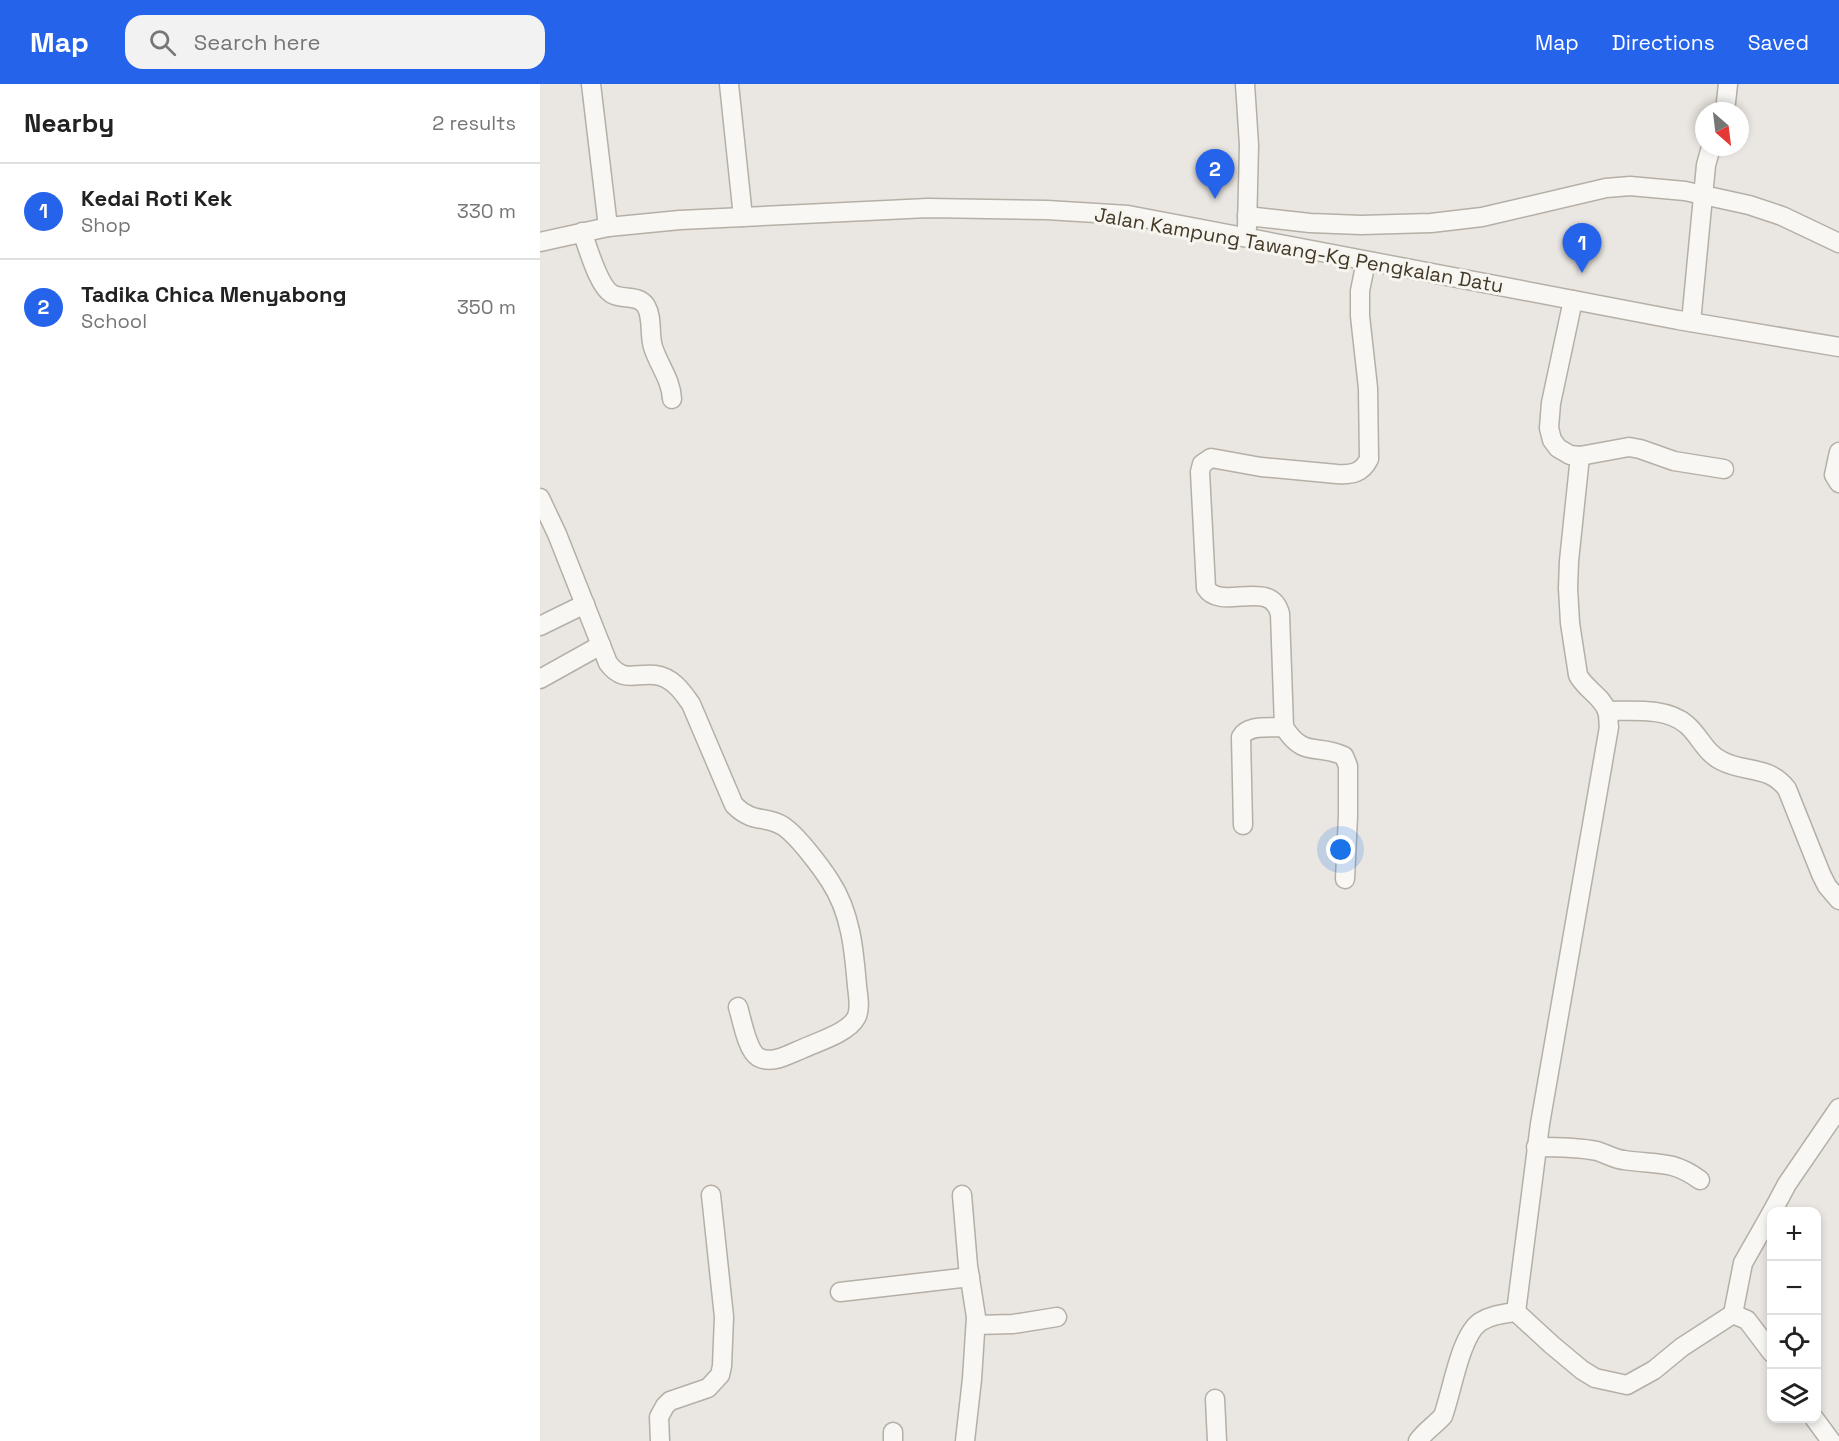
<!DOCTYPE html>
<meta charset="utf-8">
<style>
:root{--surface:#fff;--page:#f2f2f2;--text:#222;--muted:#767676;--line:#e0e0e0;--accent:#2563eb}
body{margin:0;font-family:"Space Grotesk",sans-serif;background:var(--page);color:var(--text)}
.controls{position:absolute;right:18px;bottom:18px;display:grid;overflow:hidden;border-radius:12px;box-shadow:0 3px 9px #0003}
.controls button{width:54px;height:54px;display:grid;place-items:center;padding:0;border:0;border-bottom:2px solid var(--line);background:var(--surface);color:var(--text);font:30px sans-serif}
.compass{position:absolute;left:1155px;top:18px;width:54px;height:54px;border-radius:50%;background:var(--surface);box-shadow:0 3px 9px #0003;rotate:152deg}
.you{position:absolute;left:801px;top:766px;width:21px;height:21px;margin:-15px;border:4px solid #fff;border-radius:50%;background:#1a73e8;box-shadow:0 0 0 9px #1a73e833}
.badge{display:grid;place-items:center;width:39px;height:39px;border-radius:50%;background:var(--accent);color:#fff;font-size:20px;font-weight:700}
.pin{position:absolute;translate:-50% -50px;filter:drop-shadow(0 2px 3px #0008)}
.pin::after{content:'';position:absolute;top:32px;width:21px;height:18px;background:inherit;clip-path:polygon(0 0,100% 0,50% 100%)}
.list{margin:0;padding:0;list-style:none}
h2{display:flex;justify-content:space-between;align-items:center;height:78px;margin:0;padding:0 24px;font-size:26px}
h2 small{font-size:20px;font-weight:400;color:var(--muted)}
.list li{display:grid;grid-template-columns:39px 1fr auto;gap:18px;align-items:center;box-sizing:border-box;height:96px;padding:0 24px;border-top:2px solid var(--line)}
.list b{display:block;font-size:22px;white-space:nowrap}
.list p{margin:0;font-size:20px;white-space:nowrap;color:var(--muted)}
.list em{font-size:20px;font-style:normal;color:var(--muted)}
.icon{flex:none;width:33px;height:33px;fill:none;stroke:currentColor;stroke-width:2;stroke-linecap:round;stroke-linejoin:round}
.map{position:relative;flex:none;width:1299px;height:1357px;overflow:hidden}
header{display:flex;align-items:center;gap:36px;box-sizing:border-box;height:84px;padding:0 30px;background:var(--accent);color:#fff}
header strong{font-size:28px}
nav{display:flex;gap:33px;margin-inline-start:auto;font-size:21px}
.search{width:420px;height:54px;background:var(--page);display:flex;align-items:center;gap:15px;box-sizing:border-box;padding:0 21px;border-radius:18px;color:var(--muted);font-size:22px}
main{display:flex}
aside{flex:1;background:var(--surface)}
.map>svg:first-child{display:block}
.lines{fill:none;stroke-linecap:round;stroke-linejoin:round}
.minor-casing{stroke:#b5afa6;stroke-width:21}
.minor{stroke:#f8f7f4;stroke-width:18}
.labels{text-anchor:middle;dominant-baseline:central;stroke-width:6;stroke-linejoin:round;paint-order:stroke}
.street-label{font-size:20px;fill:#433928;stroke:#f7f5f0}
</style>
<header>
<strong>Map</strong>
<div class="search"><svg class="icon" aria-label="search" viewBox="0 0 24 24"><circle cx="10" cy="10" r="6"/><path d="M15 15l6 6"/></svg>Search here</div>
<nav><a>Map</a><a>Directions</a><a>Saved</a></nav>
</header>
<main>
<aside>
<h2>Nearby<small>2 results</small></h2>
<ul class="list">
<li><span class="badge">1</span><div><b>Kedai Roti Kek</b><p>Shop</p></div><em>330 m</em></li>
<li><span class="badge">2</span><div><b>Tadika Chica Menyabong</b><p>School</p></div><em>350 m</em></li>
</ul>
</aside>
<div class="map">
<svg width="1299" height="1357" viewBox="0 0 1299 1357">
<rect width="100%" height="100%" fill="#eae6e1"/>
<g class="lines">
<defs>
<g id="minor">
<polyline points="51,0 68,143"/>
<polyline points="189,0 203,133"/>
<polyline points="705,0 709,61 707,144"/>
<polyline points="1185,27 1188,0"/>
<polyline points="707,132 770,139 821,141 891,139 942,133 1066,104 1090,102 1145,107 1209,121 1242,132 1299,159"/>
<path d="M42 148C48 163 58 202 72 210 82 216 98 210 106 222 113 234 109 250 113 263 119 282 131 295 132 315"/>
<polyline points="0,158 68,143 140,136 388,124 507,126 588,131 1138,236 1299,263"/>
<polyline points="1033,216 1011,319 1009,344 1012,356 1018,364 1030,371 1040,372 1089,363 1100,365 1134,377 1184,385"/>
<polyline points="1151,238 1166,81 1171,63"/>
<polyline points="1299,368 1294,391 1299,399"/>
<path d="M0 414 17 450 68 579C83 599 94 589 115 591 132 593 142 607 151 620L194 721C213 740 225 731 243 742 257 751 281 783 290 797 311 829 314 866 317 902 318 912 321 925 316 934 308 949 277 958 262 965 249 970 232 981 218 973 207 966 202 936 198 923"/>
<polyline points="0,542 45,520"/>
<polyline points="0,595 61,561"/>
<path d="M1067 627C1092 627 1127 623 1147 641 1160 652 1165 669 1182 677 1205 689 1229 681 1247 705L1281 790 1287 802 1299 816"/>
<path d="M703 741 701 653C708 640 730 644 744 643"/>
<path d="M805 795 808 732V682L804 672C777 659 764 675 744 643L740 530C731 493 681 528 666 504L660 388 662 380 671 374 721 383 797 390C812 391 822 389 829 375L828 304 820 232V207L826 177"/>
<path d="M996 1063C1016 1063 1038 1063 1057 1067 1067 1070 1074 1075 1084 1076 1116 1081 1131 1075 1160 1096"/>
<polyline points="422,1111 428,1182 436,1233 432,1295 425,1357"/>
<polyline points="1232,1128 1247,1100 1299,1024"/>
<polyline points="300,1208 430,1193"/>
<path d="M976 1228 1000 1040 1069 643C1068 638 1069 632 1067 627 1062 612 1045 605 1038 591L1030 539 1028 504 1029 477 1040 372"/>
<polyline points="1193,1230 1203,1179 1232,1128"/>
<polyline points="436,1241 473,1240 517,1233"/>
<polyline points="675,1315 677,1357"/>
<polyline points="1274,1334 1291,1357"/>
<polyline points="353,1348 353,1357"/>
<polyline points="120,1357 119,1333 125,1322 130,1317 168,1304 180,1291 182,1282 184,1233 171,1111"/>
<path d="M878 1357C885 1347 895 1341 903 1332 912 1308 920 1252 940 1238 951 1231 963 1230 976 1228L1012 1261 1042 1286 1055 1294 1087 1301 1114 1286 1142 1263 1193 1230 1207 1236 1232 1269"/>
</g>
</defs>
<use href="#minor" class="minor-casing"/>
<use href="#minor" class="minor"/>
</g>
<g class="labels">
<g class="street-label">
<text transform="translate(759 166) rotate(10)">Jalan Kampung Tawang-Kg Pengkalan Datu</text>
</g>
</g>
</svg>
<div class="controls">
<button>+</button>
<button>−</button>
<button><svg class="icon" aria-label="locate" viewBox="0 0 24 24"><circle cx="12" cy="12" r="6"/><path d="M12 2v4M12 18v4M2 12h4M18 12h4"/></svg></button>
<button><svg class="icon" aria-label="layers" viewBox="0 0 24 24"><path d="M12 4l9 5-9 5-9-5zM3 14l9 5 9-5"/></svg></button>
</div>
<svg class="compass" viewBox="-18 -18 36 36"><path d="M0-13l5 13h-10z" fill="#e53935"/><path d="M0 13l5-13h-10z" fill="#767676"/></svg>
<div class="you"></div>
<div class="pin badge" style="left:1042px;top:189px">1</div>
<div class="pin badge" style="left:675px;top:115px">2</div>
</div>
</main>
